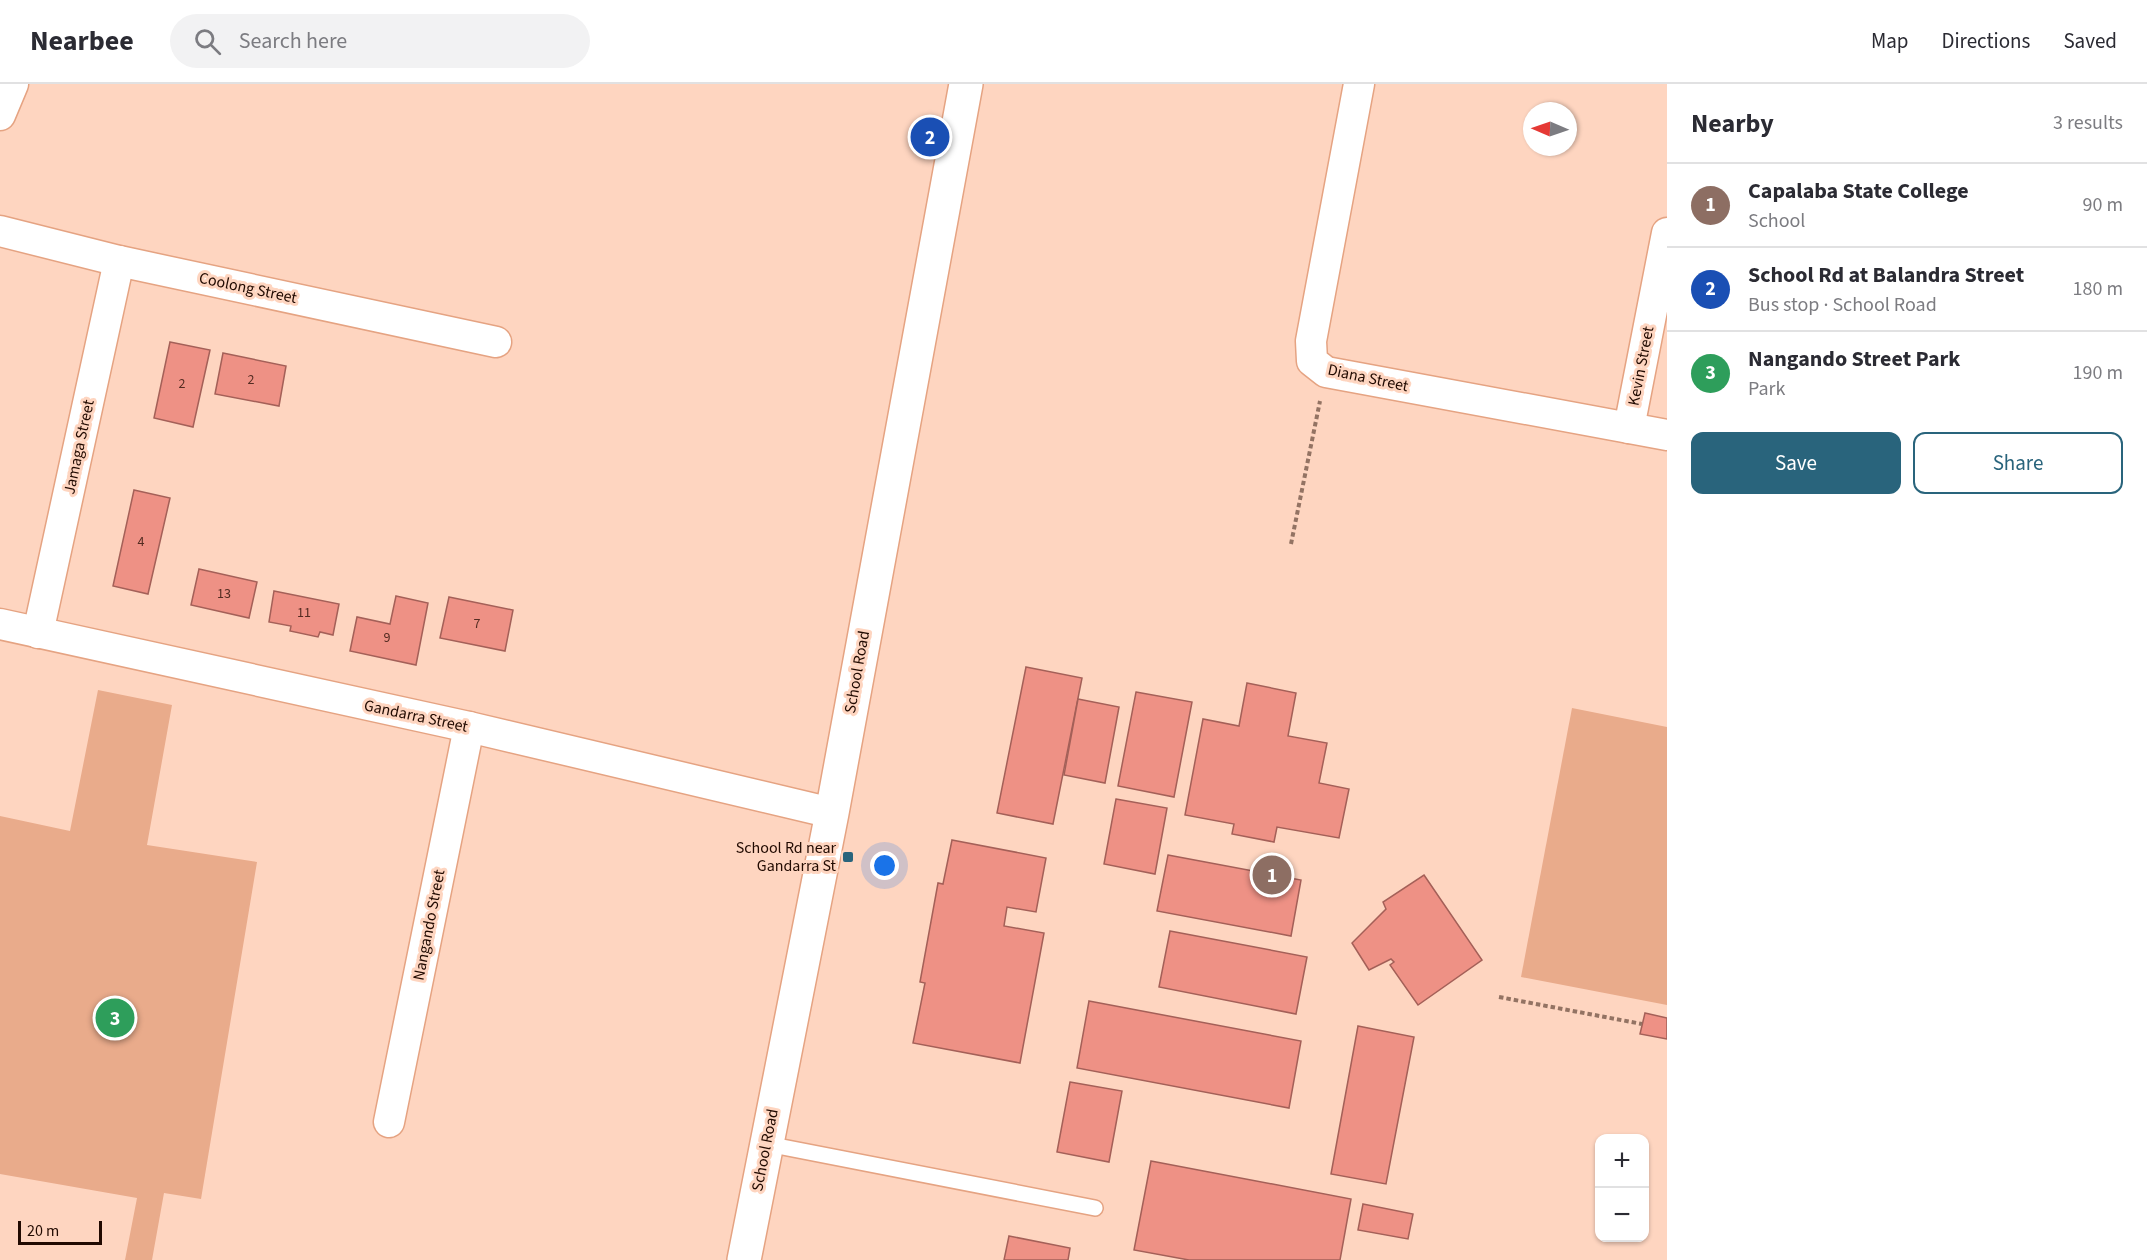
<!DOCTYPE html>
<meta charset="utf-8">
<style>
:root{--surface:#fff;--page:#f2f2f3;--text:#2b2b33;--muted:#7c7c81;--line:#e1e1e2;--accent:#29647c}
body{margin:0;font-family:"Source Sans 3",sans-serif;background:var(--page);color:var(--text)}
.controls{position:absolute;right:18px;bottom:18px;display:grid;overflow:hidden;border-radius:12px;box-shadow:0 2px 4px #0004}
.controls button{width:54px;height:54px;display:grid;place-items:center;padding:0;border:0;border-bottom:2px solid var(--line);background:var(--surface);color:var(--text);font:30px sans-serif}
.compass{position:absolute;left:1523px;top:18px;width:54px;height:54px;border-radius:50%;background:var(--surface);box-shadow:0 2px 4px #0004;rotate:272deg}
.scale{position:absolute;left:18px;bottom:15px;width:84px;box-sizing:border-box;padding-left:6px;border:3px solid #210a01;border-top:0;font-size:16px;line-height:21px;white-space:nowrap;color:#210a01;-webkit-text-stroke:4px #fed5c0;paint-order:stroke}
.you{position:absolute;left:885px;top:782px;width:21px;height:21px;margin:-15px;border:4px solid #fff;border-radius:50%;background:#1a73e8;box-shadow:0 0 0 9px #1a73e833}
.badge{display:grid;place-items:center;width:39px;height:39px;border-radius:50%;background:var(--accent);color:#fff;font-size:20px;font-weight:700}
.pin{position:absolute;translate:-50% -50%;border:3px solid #fff;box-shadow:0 2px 6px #0006}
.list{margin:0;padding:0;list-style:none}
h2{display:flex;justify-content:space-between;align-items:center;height:78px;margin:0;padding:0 24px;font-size:26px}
h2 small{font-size:20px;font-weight:400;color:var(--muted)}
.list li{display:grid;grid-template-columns:39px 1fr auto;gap:18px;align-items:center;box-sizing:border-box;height:84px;padding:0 24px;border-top:2px solid var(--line)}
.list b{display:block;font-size:22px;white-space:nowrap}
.list p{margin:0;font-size:20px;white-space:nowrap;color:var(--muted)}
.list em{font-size:20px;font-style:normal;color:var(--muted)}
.actions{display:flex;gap:12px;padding:18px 24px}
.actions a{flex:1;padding:14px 0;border:2px solid var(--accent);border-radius:12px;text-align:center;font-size:21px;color:var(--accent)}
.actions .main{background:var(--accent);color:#fff}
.icon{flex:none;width:33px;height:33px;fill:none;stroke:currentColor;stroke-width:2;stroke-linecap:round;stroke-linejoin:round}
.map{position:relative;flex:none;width:1667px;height:1176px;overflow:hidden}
header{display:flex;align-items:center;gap:36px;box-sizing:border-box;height:84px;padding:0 30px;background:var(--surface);border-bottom:2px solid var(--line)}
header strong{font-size:28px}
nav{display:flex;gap:33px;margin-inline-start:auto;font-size:21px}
.search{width:420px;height:54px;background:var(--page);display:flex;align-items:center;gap:15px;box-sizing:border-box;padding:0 21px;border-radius:33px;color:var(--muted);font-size:22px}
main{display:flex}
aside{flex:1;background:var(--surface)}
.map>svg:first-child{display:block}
.green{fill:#e9ab8b}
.building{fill:#ee9185;stroke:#a46058;stroke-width:1.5}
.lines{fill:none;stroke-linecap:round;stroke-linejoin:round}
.lane-casing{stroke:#e5a382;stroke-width:18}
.street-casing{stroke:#e5a382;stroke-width:33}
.secondary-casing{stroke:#e5a382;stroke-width:36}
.path{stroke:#937363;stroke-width:4;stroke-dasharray:4.5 3;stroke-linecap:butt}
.lane{stroke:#fff;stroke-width:15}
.street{stroke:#fff;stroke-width:30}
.secondary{stroke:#fff;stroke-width:33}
.poi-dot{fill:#29647c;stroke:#fed5c0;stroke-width:2}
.labels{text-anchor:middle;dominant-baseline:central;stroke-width:6;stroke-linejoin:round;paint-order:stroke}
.number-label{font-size:14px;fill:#542c22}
.street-label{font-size:16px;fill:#210a01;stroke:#fed5c0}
.poi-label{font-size:16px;fill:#210a01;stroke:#fed5c0;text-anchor:end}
</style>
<header>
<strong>Nearbee</strong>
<div class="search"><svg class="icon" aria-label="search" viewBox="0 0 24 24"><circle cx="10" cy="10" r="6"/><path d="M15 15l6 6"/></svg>Search here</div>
<nav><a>Map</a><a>Directions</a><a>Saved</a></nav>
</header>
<main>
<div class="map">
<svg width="1667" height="1176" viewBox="0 0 1667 1176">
<rect width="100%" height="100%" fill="#fed5c0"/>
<g class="green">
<polygon points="98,606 172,621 147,761 257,778 201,1115 164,1109 152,1176 125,1176 137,1114 0,1090 0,732 70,747"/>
<polygon points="1572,624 1667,643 1667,921 1521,893"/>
</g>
<g class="building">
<polygon points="170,258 210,266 193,343 154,334"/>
<polygon points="223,269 286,282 279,322 215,310"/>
<polygon points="134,406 170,414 148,510 113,502"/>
<polygon points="199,485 257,498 249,534 191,521"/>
<polygon points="274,507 339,520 333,551 320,548 318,553 290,547 291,542 269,538"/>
<polygon points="396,512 428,519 416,581 350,567 357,533 390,540"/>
<polygon points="449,513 513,526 505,567 440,554"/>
<polygon points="1026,583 1082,594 1053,740 997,729"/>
<polygon points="1247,599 1296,609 1288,652 1327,659 1319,699 1349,705 1339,754 1277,743 1274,758 1232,750 1234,740 1185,731 1203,635 1239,642"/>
<polygon points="1136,608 1192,618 1174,713 1118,702"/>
<polygon points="1078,615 1119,623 1105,699 1064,691"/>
<polygon points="1116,715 1167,724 1155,790 1104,780"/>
<polygon points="952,756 1046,774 1036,828 1007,823 1004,842 1044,849 1020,979 913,959 925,899 920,898 938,799 943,800"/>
<polygon points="1168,771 1301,796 1291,852 1157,827"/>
<polygon points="1424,791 1482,876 1418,921 1390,881 1394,878 1391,875 1369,886 1352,859 1386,825 1383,818"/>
<polygon points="1170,847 1307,873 1296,930 1159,903"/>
<polygon points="1089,917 1301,957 1289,1024 1077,984"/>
<polygon points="1645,929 1667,934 1667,955 1640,950"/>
<polygon points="1358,942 1414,953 1386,1100 1331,1090"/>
<polygon points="1070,998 1122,1007 1109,1078 1057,1068"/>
<polygon points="1151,1077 1351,1115 1340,1176 1189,1176 1134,1166"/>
<polygon points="1363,1120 1413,1130 1408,1155 1358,1146"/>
<polygon points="1009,1152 1070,1164 1068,1176 1004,1176"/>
</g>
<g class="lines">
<defs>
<polyline id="lane" points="767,1060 1095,1124"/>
<g id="street">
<polyline points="1359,0 1311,257 1312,277 1326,288 1667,351"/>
<polyline points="0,31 13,0"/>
<polyline points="0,147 119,177 496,258"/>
<polyline points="1629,344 1667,149"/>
<polyline points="0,540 469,643 832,729"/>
<polyline points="38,549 119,177"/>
<polyline points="389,1038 469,643"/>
</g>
<polyline id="secondary" points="744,1176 832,729 966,0"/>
</defs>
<use href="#lane" class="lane-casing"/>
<use href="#street" class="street-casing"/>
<use href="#secondary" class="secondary-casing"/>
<g class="path">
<polyline points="1291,460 1320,317"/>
<polyline points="1499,913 1642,940"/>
</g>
<use href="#lane" class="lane"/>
<use href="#street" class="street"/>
<use href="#secondary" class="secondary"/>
</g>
<rect class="poi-dot" x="842" y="767" width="12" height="12" rx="3"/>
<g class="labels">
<g class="number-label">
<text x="251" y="296">2</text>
<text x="182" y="300">2</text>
<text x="141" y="458">4</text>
<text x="224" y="510">13</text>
<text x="304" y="529">11</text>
<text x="477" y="540">7</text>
<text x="387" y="554">9</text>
</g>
<g class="street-label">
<text transform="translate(248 204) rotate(12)">Coolong Street</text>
<text transform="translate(1641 282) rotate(-79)">Kevin Street</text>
<text transform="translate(1368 294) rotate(12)">Diana Street</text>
<text transform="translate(79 363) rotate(-78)">Jamaga Street</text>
<text transform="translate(857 588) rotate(-80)">School Road</text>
<text transform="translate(416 632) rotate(12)">Gandarra Street</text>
<text transform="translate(429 841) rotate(-79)">Nangando Street</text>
<text transform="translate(765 1066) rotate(-79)">School Road</text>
</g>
<g class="poi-label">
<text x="836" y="764">School Rd near<tspan x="836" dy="18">Gandarra St</tspan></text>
</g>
</g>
</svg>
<div class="controls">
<button>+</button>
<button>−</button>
</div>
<svg class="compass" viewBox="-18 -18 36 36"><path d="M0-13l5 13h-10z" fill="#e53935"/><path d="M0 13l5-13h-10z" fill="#7c7c81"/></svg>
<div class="scale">20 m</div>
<div class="you"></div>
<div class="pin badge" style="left:1272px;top:791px;background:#8d6e63">1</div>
<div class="pin badge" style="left:930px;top:53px;background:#1a4fb4">2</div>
<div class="pin badge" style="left:115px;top:934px;background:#2e9e5b">3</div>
</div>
<aside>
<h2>Nearby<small>3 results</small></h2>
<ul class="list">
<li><span class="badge" style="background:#8d6e63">1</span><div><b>Capalaba State College</b><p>School</p></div><em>90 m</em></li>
<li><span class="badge" style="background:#1a4fb4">2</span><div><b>School Rd at Balandra Street</b><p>Bus stop · School Road</p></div><em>180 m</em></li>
<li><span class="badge" style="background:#2e9e5b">3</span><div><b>Nangando Street Park</b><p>Park</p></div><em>190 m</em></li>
</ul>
<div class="actions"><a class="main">Save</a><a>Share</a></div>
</aside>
</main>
